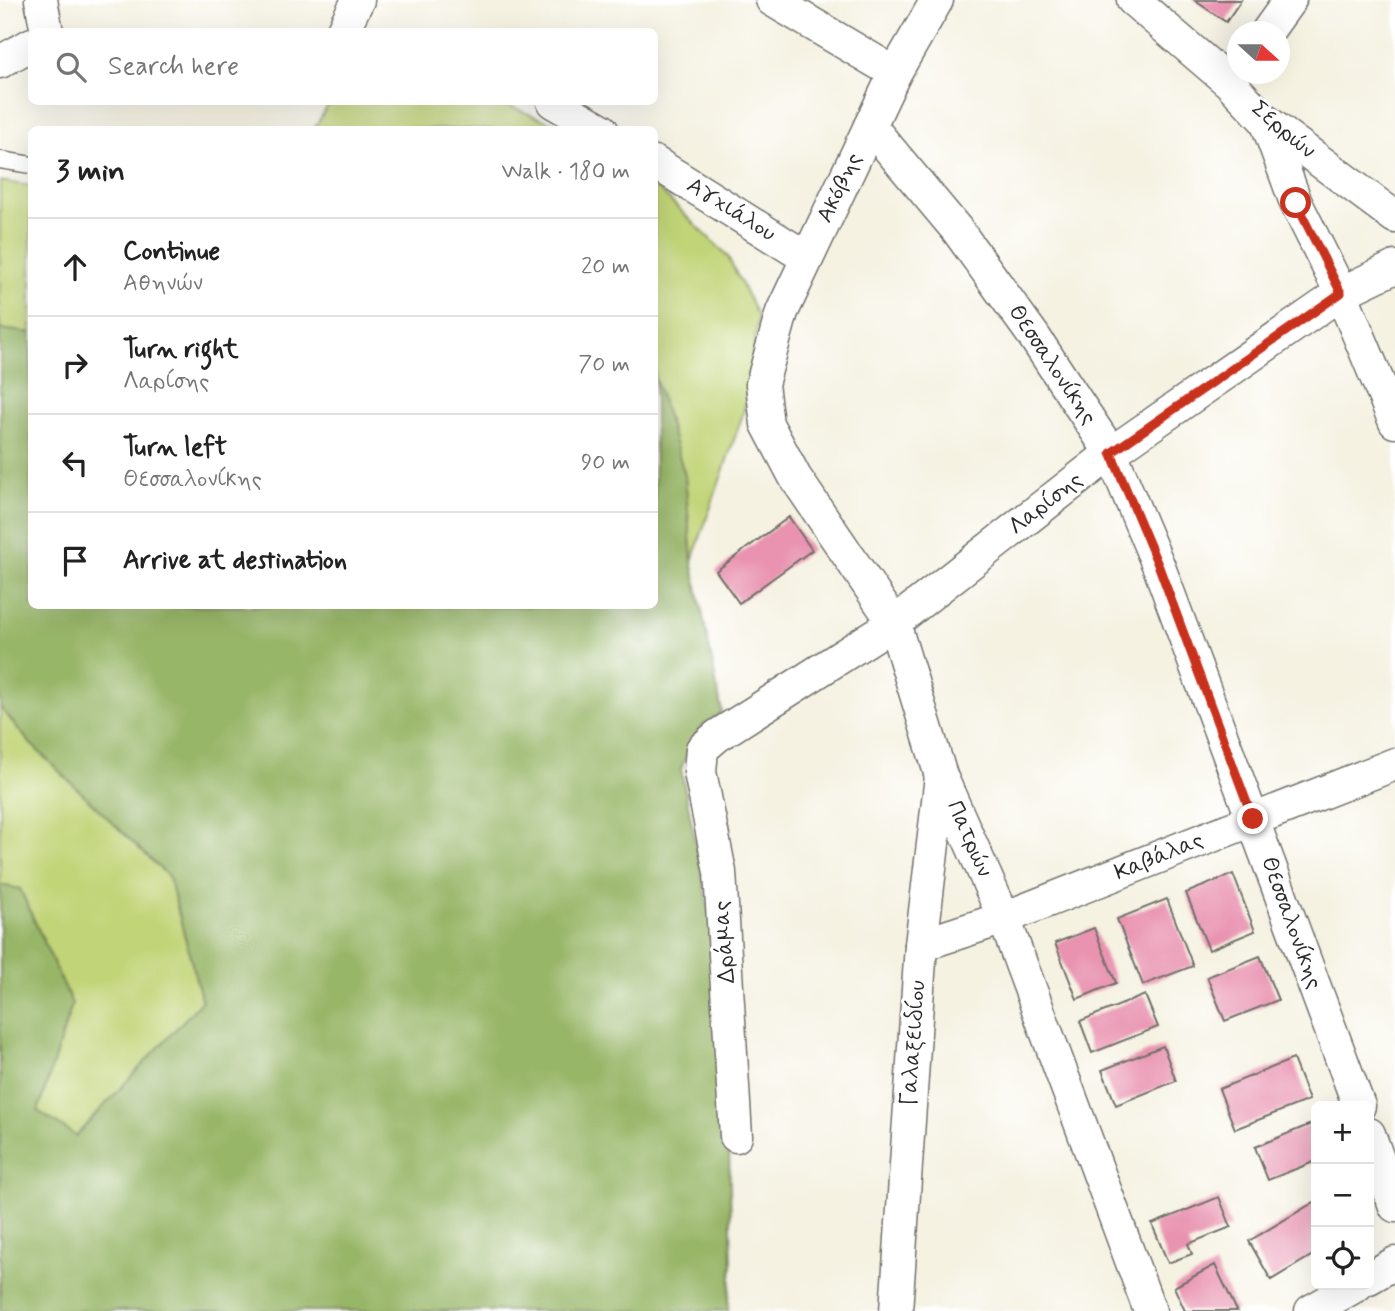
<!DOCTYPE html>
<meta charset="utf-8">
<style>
:root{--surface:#fff;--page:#f2f2f2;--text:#222;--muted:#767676;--line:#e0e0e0}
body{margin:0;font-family:Mynerve,sans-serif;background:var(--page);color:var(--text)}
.controls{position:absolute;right:21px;bottom:21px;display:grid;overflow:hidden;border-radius:10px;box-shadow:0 7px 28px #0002}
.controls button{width:63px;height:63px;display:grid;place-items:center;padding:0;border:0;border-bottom:2px solid var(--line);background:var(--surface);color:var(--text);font:35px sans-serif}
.compass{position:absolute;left:1227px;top:21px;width:63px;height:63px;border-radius:50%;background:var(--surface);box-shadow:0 7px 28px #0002;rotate:111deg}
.stop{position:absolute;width:21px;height:21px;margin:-16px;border:5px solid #c8321e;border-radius:50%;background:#fff}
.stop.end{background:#c8321e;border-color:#fff;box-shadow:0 2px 7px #0008}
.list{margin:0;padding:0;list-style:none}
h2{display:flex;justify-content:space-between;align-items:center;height:91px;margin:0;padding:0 28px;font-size:30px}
h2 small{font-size:23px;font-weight:400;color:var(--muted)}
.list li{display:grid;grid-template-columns:46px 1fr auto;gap:21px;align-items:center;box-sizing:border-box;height:98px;padding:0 28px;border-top:2px solid var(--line)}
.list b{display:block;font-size:26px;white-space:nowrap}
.list p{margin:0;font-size:23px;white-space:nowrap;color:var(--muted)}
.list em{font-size:23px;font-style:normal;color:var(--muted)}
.icon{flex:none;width:38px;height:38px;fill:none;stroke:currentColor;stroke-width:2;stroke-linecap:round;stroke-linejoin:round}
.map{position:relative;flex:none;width:1395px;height:1311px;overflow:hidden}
.search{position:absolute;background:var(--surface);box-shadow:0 7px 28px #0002;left:28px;top:28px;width:630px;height:77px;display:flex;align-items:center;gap:18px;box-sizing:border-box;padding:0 24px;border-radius:10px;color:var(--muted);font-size:26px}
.panel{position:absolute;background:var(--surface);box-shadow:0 7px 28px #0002;left:28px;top:126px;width:630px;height:483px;border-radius:10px}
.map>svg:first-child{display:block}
.green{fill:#c1d477;stroke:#768051;stroke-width:2}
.forest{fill:#98b668;stroke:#62704a;stroke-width:2}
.building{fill:#e993b0}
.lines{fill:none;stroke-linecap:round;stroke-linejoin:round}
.service-casing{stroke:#72716b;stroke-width:19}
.minor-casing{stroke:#72716b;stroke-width:35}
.service{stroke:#fff;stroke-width:16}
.minor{stroke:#fff;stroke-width:32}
.route{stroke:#c8321e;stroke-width:9}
.labels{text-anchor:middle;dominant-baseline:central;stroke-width:6;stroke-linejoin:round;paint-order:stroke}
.street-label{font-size:23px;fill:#2b2b2b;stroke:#fff}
</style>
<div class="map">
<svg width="1395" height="1311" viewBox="0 0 1395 1311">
<rect width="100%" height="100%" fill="#fff"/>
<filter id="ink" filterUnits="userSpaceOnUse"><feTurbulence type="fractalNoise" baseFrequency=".0143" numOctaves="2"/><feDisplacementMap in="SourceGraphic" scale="14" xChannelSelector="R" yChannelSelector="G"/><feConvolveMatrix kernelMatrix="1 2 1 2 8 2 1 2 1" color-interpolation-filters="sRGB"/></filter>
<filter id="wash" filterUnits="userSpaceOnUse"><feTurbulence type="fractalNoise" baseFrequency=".00686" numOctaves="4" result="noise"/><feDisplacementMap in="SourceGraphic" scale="28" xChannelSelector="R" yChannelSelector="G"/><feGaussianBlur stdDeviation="1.57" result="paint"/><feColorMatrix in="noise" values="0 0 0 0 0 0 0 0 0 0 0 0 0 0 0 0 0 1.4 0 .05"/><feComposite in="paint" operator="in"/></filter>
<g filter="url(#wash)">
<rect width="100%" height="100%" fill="#f5f2e2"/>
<g class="green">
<polygon points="330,102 498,102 568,129 314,129"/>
<polygon points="0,181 31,186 31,333 0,329"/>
<polygon points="654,185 727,255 758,317 744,411 692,561 685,476 655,378"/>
<polygon points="0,707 30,743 169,877 202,1001 76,1136 38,1111 72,1004 20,889 0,885"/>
</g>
<polygon class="forest" points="0,329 31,333 32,606 654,606 655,378 685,476 692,561 722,712 698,730 681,769 725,992 732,1266 728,1311 0,1311 0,885 20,889 72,1004 38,1111 76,1136 202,1001 169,877 30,743 0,707"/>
<g id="blocks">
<g class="building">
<polygon points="1194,0 1241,0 1226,22"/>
<polygon points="789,517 812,550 739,603 716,571"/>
<polygon points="1233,874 1255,931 1209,950 1186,893"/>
<polygon points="1167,899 1193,966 1143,985 1117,919"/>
<polygon points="1094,928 1116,983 1077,999 1055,943"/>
<polygon points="1260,956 1278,1000 1225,1021 1207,977"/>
<polygon points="1145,995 1158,1027 1092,1053 1080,1021"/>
<polygon points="1163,1046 1176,1081 1116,1105 1102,1070"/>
<polygon points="1293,1059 1309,1100 1235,1129 1219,1089"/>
<polygon points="1316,1122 1316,1161 1268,1180 1255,1147"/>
<polygon points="1219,1197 1231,1227 1188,1244 1192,1254 1168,1263 1152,1224"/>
<polygon points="1316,1201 1316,1253 1271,1280 1249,1241"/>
<polygon points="1215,1265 1237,1311 1185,1311 1174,1287"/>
</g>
</g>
</g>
<g filter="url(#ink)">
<use href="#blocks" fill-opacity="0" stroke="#72716b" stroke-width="2"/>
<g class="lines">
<defs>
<polyline id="service" points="0,160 32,165"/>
<g id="minor">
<polyline points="41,0 47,32"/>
<polyline points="772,0 895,73"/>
<polyline points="937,0 895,73 782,312 762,384 767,424 795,477 894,623 941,776 1004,918 1150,1311"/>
<polyline points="1133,0 1230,83 1266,121 1395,217"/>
<polyline points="342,32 358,0"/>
<polyline points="1267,32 1290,0"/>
<polyline points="0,62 32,44"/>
<polyline points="553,102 602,130"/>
<polyline points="1266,121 1296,203 1341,293 1395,422"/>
<polyline points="870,126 958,231 1033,335 1111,453 1159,567 1359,1106"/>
<polyline points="654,162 807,258"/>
<polyline points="921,945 1004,918 1395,764"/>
<polyline points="1369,1134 1395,1206"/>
<polyline points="736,1136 720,872 700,772 702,749 717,736 894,623 1111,453 1341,293 1395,267"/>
<polyline points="1369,1278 1395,1263"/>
<polyline points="896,1311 921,945 941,776"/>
<polyline points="1311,1311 1357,1285"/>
</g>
</defs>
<use href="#service" class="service-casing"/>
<use href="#minor" class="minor-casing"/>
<use href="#service" class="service"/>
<use href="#minor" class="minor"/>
</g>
</g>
<g class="lines" filter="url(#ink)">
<polyline class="route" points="1253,819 1159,567 1111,453 1341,293 1296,203"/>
</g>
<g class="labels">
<g class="street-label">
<text transform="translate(1283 130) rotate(40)">Σερρών</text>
<text transform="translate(840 188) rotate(-64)">Ακόβης</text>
<text transform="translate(731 210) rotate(32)">Αγχιάλου</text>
<text transform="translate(1052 365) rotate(56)">Θεσσαλονίκης</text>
<text transform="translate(1046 504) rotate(-38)">Λαρίσης</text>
<text transform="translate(969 839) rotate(66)">Πατρών</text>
<text transform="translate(1159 857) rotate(-22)">Καβάλας</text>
<text transform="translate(1291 923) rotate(70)">Θεσσαλονίκης</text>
<text transform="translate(725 942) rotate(-94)">Δράμας</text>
<text transform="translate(914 1043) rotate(-86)">Γαλαξειδίου</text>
</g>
</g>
</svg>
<div class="controls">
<button>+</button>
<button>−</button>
<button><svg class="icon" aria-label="locate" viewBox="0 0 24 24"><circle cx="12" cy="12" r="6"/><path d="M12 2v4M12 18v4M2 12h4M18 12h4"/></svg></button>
</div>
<svg class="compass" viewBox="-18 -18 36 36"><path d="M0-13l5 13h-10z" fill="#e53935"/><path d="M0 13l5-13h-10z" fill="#767676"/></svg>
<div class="stop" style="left:1296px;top:203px"></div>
<div class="stop end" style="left:1253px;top:819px"></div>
<div class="search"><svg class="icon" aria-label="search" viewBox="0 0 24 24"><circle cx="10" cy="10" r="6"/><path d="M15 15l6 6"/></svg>Search here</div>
<section class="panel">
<h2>3 min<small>Walk · 180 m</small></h2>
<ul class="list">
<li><svg class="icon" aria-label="ahead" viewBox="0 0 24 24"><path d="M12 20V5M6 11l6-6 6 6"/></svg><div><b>Continue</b><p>Αθηνών</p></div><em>20 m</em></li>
<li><svg class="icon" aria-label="right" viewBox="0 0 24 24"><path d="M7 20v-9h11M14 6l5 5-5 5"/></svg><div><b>Turn right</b><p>Λαρίσης</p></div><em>70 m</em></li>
<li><svg class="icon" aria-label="left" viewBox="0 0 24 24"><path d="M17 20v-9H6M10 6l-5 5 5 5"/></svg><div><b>Turn left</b><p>Θεσσαλονίκης</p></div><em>90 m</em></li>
<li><svg class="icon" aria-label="arrive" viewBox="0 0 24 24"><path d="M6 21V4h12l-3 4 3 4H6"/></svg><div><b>Arrive at destination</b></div></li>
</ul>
</section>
</div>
